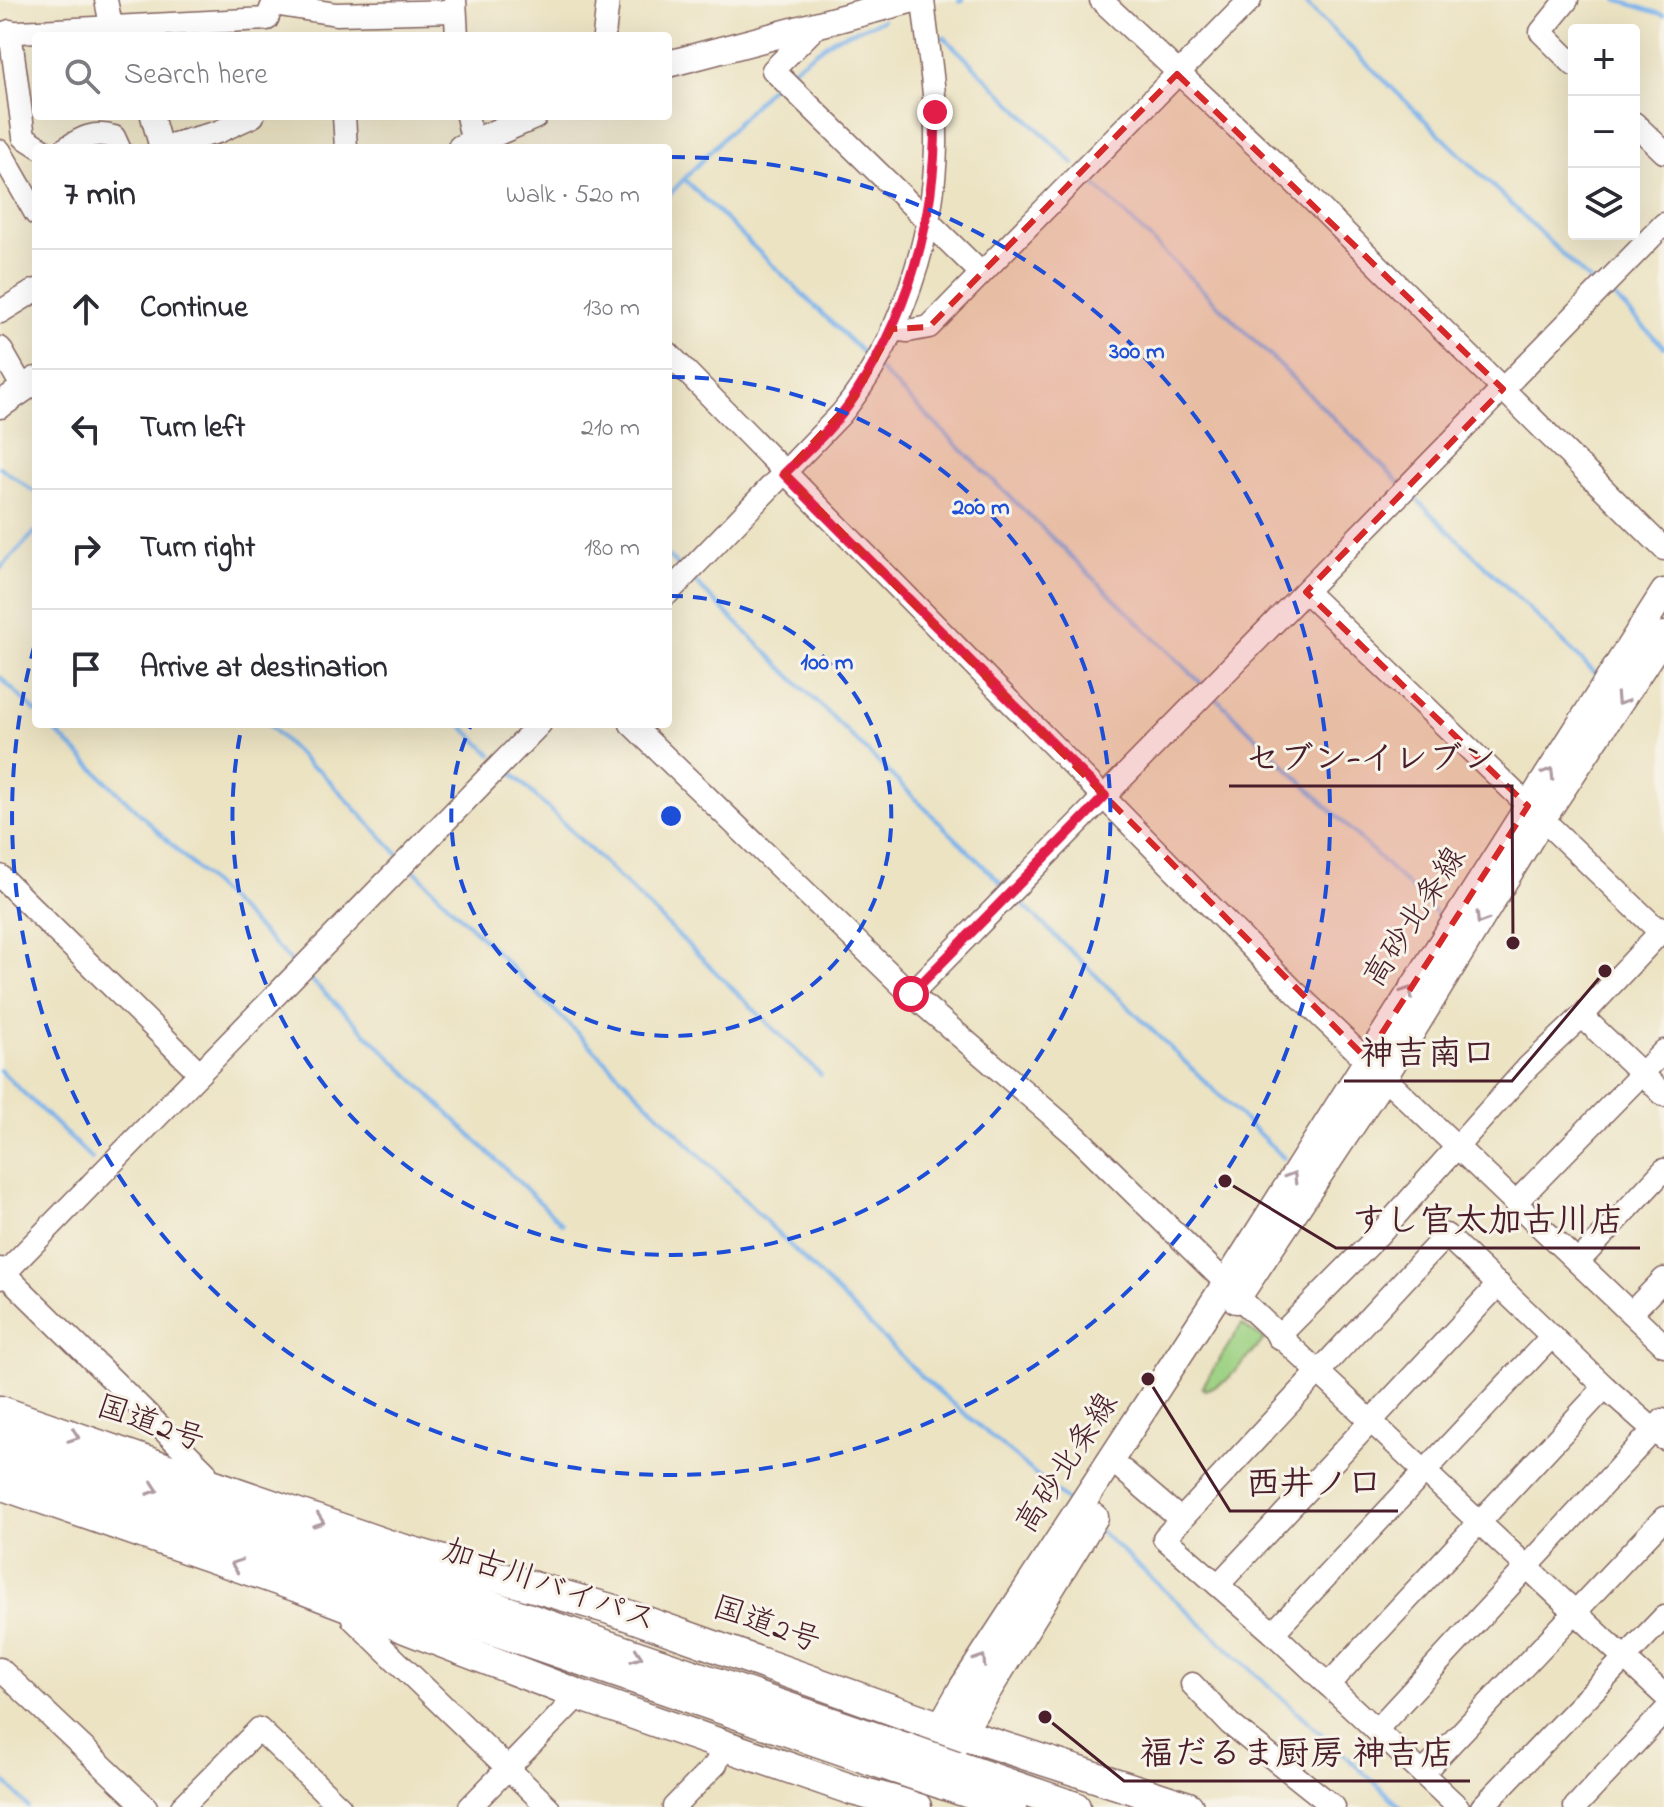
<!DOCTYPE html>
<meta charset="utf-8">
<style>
:root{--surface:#fff;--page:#f2f2f3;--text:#2b2b33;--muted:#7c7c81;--line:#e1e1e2}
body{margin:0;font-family:"Indie Flower","Klee One",sans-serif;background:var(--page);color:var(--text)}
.controls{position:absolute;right:24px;top:24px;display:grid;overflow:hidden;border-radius:8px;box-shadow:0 8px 32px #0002}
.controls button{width:72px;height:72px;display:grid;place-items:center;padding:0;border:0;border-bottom:2px solid var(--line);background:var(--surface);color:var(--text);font:40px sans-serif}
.stop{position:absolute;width:24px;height:24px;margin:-18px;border:6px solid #e11d48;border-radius:50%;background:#fff}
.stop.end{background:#e11d48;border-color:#fff;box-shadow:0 2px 8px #0008}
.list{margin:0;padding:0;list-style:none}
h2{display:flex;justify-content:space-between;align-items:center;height:104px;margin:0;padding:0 32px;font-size:34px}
h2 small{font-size:26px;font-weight:400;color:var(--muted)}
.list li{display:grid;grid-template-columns:52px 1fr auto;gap:24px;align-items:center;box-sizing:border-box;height:120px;padding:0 32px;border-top:2px solid var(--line)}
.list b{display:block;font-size:30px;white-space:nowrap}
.list em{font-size:26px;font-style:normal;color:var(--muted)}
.icon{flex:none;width:44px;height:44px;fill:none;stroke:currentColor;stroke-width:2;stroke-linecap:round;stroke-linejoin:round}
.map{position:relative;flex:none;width:1664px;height:1807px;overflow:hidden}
.search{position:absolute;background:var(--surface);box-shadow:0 8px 32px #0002;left:32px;top:32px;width:640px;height:88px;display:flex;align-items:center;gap:20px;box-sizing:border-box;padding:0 28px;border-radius:8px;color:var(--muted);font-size:30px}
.panel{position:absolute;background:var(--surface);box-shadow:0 8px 32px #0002;left:32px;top:144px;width:640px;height:584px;border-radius:8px}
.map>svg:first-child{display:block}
.green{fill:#9cd182;stroke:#737856;stroke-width:2}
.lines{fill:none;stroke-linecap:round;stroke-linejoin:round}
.stream{stroke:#7bb3eb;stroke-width:4}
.minor-casing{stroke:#836460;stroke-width:25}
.major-casing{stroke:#836460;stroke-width:29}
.highway-casing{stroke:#836460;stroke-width:33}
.minor{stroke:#fff;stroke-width:22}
.major{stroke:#fff;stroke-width:26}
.highway{stroke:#fff;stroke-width:30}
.highway-bridge-casing{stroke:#836460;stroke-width:33;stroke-linecap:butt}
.highway-bridge{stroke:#fff;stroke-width:30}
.oneway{stroke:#ae9aa0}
.route{stroke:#e11d48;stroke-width:10}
.marked{fill:#d62828;fill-opacity:0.2;stroke:#d62828;stroke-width:6;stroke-dasharray:16 10;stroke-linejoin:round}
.ring{fill:none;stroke:#1d4ed8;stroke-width:4;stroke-dasharray:14 10}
.labels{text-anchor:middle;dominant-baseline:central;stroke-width:6;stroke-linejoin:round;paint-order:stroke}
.street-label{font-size:32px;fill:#4a1f2b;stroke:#f7f3e8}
.centre{fill:#1d4ed8;stroke:#f7f3e8;stroke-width:4}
.ring-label{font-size:24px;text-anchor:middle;font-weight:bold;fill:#1d4ed8;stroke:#f7f3e8;stroke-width:6;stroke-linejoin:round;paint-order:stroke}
.leader{fill:none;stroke:#4a1f2b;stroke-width:3}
.callout-dot{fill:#4a1f2b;stroke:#f7f3e8;stroke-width:3}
.callout-label{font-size:34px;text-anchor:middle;font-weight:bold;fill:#4a1f2b;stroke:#f7f3e8;stroke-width:6;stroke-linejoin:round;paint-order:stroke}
</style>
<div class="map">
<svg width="1664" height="1807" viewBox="0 0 1664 1807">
<rect width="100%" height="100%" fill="#f7f3e8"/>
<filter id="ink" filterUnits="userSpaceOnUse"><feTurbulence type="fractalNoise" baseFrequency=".0125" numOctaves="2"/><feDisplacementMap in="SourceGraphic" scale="16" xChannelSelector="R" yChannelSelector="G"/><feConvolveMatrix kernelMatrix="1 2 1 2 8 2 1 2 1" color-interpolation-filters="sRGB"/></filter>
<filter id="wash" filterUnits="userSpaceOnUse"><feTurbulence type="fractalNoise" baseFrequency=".006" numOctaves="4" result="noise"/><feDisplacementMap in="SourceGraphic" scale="32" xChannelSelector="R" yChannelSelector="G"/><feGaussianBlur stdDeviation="1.8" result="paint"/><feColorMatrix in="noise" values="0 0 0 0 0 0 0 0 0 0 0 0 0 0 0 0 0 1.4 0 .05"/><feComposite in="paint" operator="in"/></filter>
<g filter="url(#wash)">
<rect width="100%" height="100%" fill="#ece3c3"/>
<polygon class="green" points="1242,1324 1264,1340 1226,1381 1205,1390 1202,1387"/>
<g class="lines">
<g class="stream">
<polyline points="1302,0 1594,285"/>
<polyline points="1617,0 1664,15"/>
<polyline points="959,1 963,0"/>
<polyline points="944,37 1074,164"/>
<polyline points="788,72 833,39 883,20"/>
<polyline points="1088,178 1399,482"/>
<polyline points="684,179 870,360"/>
<polyline points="668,196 775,83"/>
<polyline points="1609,292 1664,347"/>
<polyline points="879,369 1202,684"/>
<polyline points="0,467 36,493"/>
<polyline points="1411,494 1596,674"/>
<polyline points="668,556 682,569"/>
<polyline points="0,569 36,531"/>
<polyline points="691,578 1004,886"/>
<polyline points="0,677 36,712"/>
<polyline points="1214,696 1438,915"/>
<polyline points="48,724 296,966"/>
<polyline points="268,724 310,766 319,770 399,855"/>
<polyline points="460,724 492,755"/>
<polyline points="512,773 821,1075"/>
<polyline points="411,867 924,1379 1072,1505"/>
<polyline points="1016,898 1284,1158"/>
<polyline points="305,974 562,1224"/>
<polyline points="0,1070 92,1159"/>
<polyline points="1099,1530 1401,1807"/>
<polyline points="0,1776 28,1807"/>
</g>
</g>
</g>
<g filter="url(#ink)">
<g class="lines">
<defs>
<g id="minor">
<polyline points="106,0 111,25"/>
<polyline points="455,0 457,36"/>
<polyline points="1101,0 1281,169 1664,549"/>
<polyline points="1567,0 1541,32 1574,65"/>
<polyline points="821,22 773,70 981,273"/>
<polyline points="10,31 24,137 41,148"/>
<polyline points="0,33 267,19 273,4 336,14 455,11"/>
<polyline points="604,36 608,0"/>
<polyline points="152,116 161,148"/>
<polyline points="344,116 346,148"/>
<polyline points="467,116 474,148"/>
<polyline points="1634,123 1664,152"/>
<path d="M66 148C82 138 94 131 114 137L119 148"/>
<polyline points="159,148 218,132 253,116"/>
<polyline points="0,151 36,214"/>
<polyline points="0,312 36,290"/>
<polyline points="892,329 908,331 929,327 1250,0"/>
<polyline points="0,348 23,388"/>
<polyline points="668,353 1292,989 1664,1345"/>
<polyline points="1306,592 1660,932"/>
<path d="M668 593 841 414C900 341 934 239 936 146 937 97 928 49 923 0"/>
<polyline points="631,724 911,994 1076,1136 1226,1283"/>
<polyline points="0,876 200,1073"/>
<polyline points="911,994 1664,224"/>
<polyline points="1582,1016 1664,1095"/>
<polyline points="1515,1203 1664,1051"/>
<polyline points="1578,1262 1664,1170"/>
<polyline points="0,1269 205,1471 208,1484"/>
<polyline points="0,1278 540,724"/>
<polyline points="1238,1297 1664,1695"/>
<polyline points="1631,1313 1664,1279"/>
<polyline points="1278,1337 1372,1242 1528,1067 1582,1016 1664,928"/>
<polyline points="1124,1471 1180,1519"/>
<polyline points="1218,1585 1499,1284"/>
<polyline points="352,1608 353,1619 548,1807"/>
<polyline points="1273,1633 1552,1336"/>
<polyline points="0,1669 146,1807"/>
<polyline points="1192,1684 1230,1724 1334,1807"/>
<polyline points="1328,1685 1605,1387"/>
<polyline points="1376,1730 1663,1420"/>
<polyline points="1423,1773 1664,1518"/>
<polyline points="182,1807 259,1729 340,1807"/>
<polyline points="470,1807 579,1695"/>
<polyline points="674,1807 716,1764 724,1743"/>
<polyline points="1458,1807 1273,1633 1164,1538 1446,1235 1605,1387 1664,1439"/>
<polyline points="1482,1807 1664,1617"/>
<polyline points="1575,1807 1664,1712"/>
</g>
<g id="major">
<polyline points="668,64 910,0"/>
<polyline points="461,148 534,116"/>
<polyline points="0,405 36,380"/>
<polyline points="1236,1300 1384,1077 1541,821 1664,635"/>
<polyline points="931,1743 962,1688 1226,1283 1664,592"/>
<polyline points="933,1780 1095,1517"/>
</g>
<g id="highway">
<polyline points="0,1411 388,1545 610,1609 941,1727 1188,1807"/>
<polyline points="0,1437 908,1749"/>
<polyline points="0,1460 895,1768"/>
<polyline points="0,1484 301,1588 579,1695 853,1790 916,1807"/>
<polyline points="956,1766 1075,1807"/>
<polyline points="943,1784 1011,1807"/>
</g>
</defs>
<use href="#minor" class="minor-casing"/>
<use href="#major" class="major-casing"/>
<use href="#highway" class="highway-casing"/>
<use href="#minor" class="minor"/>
<use href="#major" class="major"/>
<use href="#highway" class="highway"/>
<defs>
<g id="highway-bridge">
<polyline points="908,1749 956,1766"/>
<polyline points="895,1768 943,1784"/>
</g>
</defs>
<use href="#highway-bridge" class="highway-bridge-casing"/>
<use href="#highway-bridge" class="highway-bridge"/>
</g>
<defs><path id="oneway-chevron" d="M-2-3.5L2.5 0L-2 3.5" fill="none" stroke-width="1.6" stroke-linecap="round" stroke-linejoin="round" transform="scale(2)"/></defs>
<g class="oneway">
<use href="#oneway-chevron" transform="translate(1621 700) rotate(123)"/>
<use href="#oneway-chevron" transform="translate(1549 773) rotate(-58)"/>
<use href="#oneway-chevron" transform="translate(1481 919) rotate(122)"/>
<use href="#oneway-chevron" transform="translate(1408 992) rotate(-57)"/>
<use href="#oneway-chevron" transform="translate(1292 1177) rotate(-58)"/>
<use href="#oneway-chevron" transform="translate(74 1436) rotate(19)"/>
<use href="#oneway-chevron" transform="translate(153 1489) rotate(19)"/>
<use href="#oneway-chevron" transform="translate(319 1521) rotate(19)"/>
<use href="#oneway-chevron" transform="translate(236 1565) rotate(-161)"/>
<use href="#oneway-chevron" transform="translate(637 1656) rotate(19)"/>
<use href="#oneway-chevron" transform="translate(981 1660) rotate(-57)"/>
</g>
</g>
<g class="lines" filter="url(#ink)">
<path class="route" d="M911 994 1105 796 784 474C808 450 836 425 854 397 910 310 937 214 935 112"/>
</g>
<path class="marked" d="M1177 74 1503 389 1306 592 1528 806 1366 1058 784 474 854 398 892 329 929 327Z"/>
<g class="ring">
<path d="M669 596A220 220 0 1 1 471 725"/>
<path d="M671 377A439 439 0 1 1 242 725"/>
<path d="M671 157A659 659 0 1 1 36 640"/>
</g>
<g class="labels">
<g class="street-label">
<text transform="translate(1416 918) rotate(-57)">高砂北条線</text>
<text transform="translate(150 1425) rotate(19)">国道2号</text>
<text transform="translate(1068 1464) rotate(-57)">高砂北条線</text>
<text transform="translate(549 1587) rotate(19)">加古川バイパス</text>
<text transform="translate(766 1626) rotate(19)">国道2号</text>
</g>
</g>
<circle cx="671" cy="816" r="12" class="centre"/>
<g class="ring-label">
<text x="1137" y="358">300 m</text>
<text x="981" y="514">200 m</text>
<text x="827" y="669">100 m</text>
</g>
<path class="leader" d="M1513 943L1512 786H1229M1605 971L1512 1081H1344M1225 1181L1336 1248H1640M1148 1379L1230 1511H1398M1045 1717L1124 1781H1470"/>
<g class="callout-dot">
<circle cx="1513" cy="943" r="8"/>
<circle cx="1605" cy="971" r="8"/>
<circle cx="1225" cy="1181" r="8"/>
<circle cx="1148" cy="1379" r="8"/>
<circle cx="1045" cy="1717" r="8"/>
</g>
<g class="callout-label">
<text x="1371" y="769">セブン-イレブン</text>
<text x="1428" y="1064">神吉南口</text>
<text x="1488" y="1231">すし官太加古川店</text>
<text x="1314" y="1494">西井ノ口</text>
<text x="1297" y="1764">福だるま厨房 神吉店</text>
</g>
</svg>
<div class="controls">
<button>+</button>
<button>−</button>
<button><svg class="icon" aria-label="layers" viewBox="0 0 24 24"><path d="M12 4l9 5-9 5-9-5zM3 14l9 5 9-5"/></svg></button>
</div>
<div class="stop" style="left:911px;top:994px"></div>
<div class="stop end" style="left:935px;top:112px"></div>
<div class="search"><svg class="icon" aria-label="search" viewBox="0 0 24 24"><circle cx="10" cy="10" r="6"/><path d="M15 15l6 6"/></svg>Search here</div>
<section class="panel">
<h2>7 min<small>Walk · 520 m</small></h2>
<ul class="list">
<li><svg class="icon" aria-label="ahead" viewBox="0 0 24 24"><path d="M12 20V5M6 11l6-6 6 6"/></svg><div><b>Continue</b></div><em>130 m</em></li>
<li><svg class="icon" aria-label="left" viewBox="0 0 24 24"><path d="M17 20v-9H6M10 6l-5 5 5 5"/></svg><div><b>Turn left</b></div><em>210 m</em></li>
<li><svg class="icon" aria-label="right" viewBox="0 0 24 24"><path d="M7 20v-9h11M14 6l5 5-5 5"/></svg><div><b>Turn right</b></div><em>180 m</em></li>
<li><svg class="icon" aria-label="arrive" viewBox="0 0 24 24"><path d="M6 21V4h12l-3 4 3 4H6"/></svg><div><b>Arrive at destination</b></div></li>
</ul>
</section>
</div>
